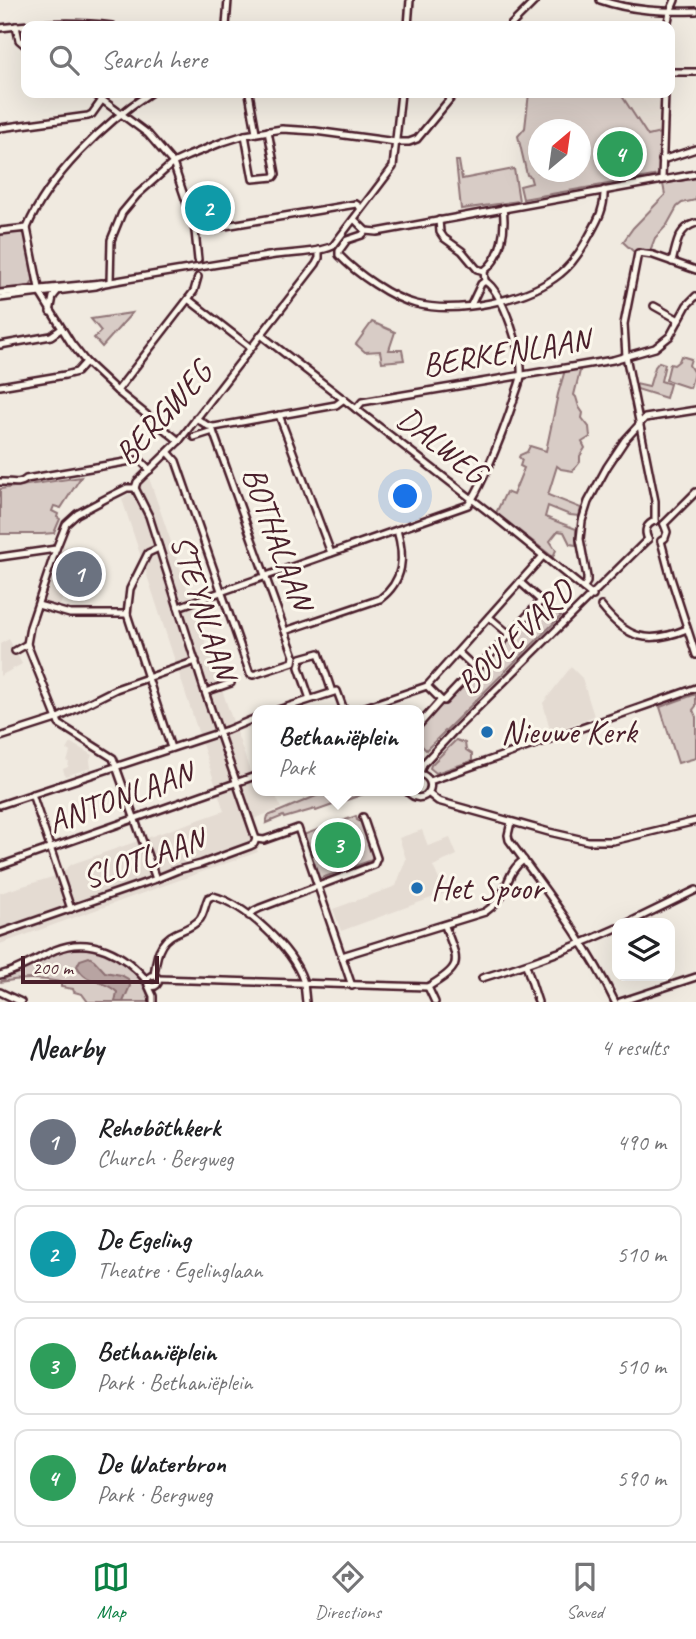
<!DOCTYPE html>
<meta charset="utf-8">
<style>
:root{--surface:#fff;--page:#f2f2f2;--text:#202124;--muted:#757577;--line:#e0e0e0;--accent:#0b8043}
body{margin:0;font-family:Caveat,sans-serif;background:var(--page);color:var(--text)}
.controls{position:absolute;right:21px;bottom:21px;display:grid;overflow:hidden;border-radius:14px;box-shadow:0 7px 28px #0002}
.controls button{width:63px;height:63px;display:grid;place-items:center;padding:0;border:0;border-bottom:2px solid var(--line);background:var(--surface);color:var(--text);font:35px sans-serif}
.compass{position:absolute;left:528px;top:119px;width:63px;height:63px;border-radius:50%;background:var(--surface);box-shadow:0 7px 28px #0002;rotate:29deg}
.scale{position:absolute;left:21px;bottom:18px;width:138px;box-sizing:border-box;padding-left:7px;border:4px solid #4a1f2b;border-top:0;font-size:19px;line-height:24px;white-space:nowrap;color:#4a1f2b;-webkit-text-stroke:5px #fbf7ec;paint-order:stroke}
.you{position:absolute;left:406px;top:497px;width:24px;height:24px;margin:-18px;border:5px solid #fff;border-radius:50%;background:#1a73e8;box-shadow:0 0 0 10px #1a73e833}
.badge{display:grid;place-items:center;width:46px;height:46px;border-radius:50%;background:var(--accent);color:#fff;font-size:23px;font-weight:700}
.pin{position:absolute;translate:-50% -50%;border:4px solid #fff;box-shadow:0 2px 7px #0006}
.popup{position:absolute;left:252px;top:705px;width:172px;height:91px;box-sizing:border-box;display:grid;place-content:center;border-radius:14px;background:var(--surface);filter:drop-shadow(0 2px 5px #0005);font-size:23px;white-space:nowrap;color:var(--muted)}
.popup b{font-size:26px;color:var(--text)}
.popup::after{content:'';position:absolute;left:50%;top:100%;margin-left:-14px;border:14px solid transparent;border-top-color:var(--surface)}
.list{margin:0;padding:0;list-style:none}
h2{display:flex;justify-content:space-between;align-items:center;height:91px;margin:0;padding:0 28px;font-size:30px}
h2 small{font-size:23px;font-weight:400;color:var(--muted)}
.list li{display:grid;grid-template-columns:46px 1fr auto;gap:21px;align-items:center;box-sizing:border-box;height:98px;margin:0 14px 14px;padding:0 14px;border:2px solid var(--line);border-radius:14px}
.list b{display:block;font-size:26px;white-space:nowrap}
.list p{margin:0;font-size:23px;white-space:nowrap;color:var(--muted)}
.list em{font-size:23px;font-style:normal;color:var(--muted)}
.icon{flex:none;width:38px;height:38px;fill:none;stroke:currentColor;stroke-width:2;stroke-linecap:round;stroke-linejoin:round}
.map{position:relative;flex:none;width:696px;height:1002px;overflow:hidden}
.search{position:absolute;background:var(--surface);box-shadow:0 7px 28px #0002;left:21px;right:21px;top:21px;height:77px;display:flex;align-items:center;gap:18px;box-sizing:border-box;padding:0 24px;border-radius:14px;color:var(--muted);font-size:26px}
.sheet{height:539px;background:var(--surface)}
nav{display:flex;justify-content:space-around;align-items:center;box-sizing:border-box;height:98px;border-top:2px solid var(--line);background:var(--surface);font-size:19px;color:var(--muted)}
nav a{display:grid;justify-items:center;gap:4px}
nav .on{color:var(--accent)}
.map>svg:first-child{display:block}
.built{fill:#e4dbd2}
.green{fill:#d8ccc6;stroke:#917678;stroke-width:2;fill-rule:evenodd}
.water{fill:#b8a4a2;stroke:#8c6f72;stroke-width:2}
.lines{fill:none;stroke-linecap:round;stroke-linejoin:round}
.minor-casing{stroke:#4a1f2b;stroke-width:10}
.minor{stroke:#fbf7ec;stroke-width:5}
.poi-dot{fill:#1f6fb2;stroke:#fbf7ec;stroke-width:2.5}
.labels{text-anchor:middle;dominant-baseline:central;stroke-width:6;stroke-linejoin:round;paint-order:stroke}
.street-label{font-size:33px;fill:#4a1f2b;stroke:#fbf7ec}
.poi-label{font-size:33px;fill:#4a1f2b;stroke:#fbf7ec;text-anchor:start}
</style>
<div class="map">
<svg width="696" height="1002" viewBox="0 0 696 1002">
<rect width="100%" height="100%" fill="#f0eae0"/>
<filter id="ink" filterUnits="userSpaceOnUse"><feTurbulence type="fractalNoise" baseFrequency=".0143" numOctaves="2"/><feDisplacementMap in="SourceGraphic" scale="14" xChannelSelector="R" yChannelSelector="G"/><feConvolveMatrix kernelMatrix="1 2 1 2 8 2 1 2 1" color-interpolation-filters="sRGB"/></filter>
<g filter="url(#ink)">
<g class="built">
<polygon points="620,93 662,93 660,133 648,136"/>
<polygon points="149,478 252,777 257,776 258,791 274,791 281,808 246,822 258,852 0,944 0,893 59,875 72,864 224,811 122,499"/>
<polygon points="75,546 76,548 83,547 84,563 75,563 73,567 67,566 63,579 68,582 60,606 44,602 63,548"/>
<polygon points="9,639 22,664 0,676 0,644"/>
<polygon points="571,667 582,678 594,716 551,733 543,703"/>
<polygon points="71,743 92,755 90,760 91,768 65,776 63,769 68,767 69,762 67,762 70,752 67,750"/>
<polygon points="422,830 428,846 450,838 457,855 433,866 445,893 341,931 333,909 396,886 406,859 399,838"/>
</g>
<g class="green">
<path d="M529 93H620L648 136 660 133 659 175 523 199 520 186 532 183 530 176 527 175 518 136 525 128ZM538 130H580V172H538Z"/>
<polygon points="456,161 459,161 462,179 514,169 519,201 461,209"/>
<polygon points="696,178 696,200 682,203 677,207 667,225 655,238 650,251 634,252 623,242 633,228 665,195 663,184"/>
<polygon points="16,231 27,234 34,280 30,286 0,289 0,233"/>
<polygon points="132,313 102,347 94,338 101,331 91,319"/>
<polygon points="372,322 395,332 389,350 402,350 404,360 382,362 380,351 365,352 356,344"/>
<polygon points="681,356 691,359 689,365 694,373 690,388 666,380 670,364 674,365 679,361"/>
<polygon points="659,362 665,364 661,381 670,384 666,398 637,389 636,384 649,387 655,367"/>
<polygon points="581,367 574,395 576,397 579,407 583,413 582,418 589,427 590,437 582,442 585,448 580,456 580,462 573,471 561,469 557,466 548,495 581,508 579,516 570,515 548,506 545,517 576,529 576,545 570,544 564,532 558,531 550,541 556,550 553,557 496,513 506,492 513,495 524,468 520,466 522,460 519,457 520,455 527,452 530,446 546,451 558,394 565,370"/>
<polygon points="81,477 61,508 54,506 52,511 58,514 57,517 60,519 54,533 42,534 0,534 0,489"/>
<polygon points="544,601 561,616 426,750 419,743 419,730 441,704 444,704 475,670 510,636 512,636"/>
<polygon points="696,694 696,706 693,710 696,717 696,758 678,763 660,707"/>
<polygon points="456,740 465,743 466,750 472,754 472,761 436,773 430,768 431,765"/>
<polygon points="328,791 372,791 316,811 315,809 284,818 283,816 266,823 268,816"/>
<polygon points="356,816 357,820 362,823 372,854 372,860 319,879 303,835"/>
<path d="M90 948C120 952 142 973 150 1002H88L82 994 74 992 73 989 61 987V982C40 978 21 978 0 982L10 976V974L30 966 57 952 69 949Z"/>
</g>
<path class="water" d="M89 957 94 960 105 972 121 975 128 979 130 986 123 1002H115L117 992C102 978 86 985 77 966L80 960Z"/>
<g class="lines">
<defs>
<g id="minor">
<path d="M600 0C631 11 664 12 696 11"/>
<polyline points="16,26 19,40 26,46"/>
<polyline points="226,26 228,0"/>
<polyline points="408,26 410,0"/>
<polyline points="510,26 536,0"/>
<polyline points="667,26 670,12 675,0"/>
<path d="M0 28C38 23 74 21 112 26"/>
<polyline points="670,72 696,72"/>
<polyline points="93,93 148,134 173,163 190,213 195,231 198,260"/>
<polyline points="249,93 256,132"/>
<polyline points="0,128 88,116 92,114 102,100"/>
<polyline points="245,135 253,179 274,177 276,174 268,131"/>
<polyline points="662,160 696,149"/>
<polyline points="662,179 665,93"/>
<polyline points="354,219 366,231 377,232 696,174"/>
<polyline points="439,220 440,232 444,238 462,251 477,269 484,271 485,281 481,284 471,305"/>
<path d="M27 228C48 177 104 123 150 93"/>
<polyline points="0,231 27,228 40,293 71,343 86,362 117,391 179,441"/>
<polyline points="195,231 356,204 361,208"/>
<path d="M366 231 362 235 347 240 339 251V255C356 273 391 298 416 304 457 314 527 301 560 274 573 264 582 249 589 236 598 220 605 208 604 190"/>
<path d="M672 262C677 244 677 229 696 223"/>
<path d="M484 271C502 258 506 228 503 208"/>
<polyline points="110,282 111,240 122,213 137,195 173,163 188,156 223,142 245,135 282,129 315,131 396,142 409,142 417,139 455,93"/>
<polyline points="0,293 102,283"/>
<path d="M0 298 96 286 105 283C162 273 218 264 275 255 292 253 319 253 333 246L393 167 401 93"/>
<polyline points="188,299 251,348"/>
<polyline points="654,306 679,320"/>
<polyline points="50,312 53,297 57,292"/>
<polyline points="261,335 495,517 593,596"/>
<polyline points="0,345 51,336 61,329"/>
<polyline points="0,386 65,375 77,372 86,362"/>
<polyline points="117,391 188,299 194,291 198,277"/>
<polyline points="356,409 362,402 613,360 655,348 670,336 687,305 696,296"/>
<polyline points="279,415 331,553"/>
<polyline points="196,418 208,426 214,427 336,405 344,399"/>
<polyline points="194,437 213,431 212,430"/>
<polyline points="169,453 176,461 250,674 253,675 293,662 294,656 213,431"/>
<path d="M0 482C9 481 19 486 26 479L137 460 141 461 150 470"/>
<polyline points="135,488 127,488 107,498 77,514 66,524 56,549 30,627 27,644 59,724 113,758 156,879"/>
<polyline points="135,488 149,516 205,692 256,839"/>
<polyline points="135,488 137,482 179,441 316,264 319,258 319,250"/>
<polyline points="655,521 655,501 626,356 624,324 638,253 653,255 696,270"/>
<polyline points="664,524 696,492"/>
<path d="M648 539C644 531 646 524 655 521"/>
<polyline points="661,541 670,575 696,655"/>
<polyline points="661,541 665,538 667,532 664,524"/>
<polyline points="159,548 148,553 130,589 127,614 171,748"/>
<polyline points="0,557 56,549"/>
<polyline points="583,588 587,582 587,577 580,539 582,521 588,502 607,467 625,440 645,418 696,410"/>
<polyline points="38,605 70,614 127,614"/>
<path d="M601 606C627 639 648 645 687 629"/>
<path d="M178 607 468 505C476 495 481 483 486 472 497 447 507 422 515 396 517 389 521 381 521 375 523 354 503 292 485 281"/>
<polyline points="489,617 509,634"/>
<path d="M285 631 380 599C404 581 405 557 397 530"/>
<polyline points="15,651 27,644"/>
<polyline points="458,652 475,668"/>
<polyline points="427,686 441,700"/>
<polyline points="205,692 231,683"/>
<polyline points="310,699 299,667 301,658 319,653 332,692"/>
<polyline points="278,710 337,691 344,710"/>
<polyline points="357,710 427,686 543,556"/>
<polyline points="418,726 441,700 444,701 475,668 478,668 541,601 520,582"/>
<polyline points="0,737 56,719 116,689 196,661"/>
<polyline points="420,773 423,764 452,733 648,539"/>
<polyline points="430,781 696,688"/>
<path d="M407 791C424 811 444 780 418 773"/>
<polyline points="428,793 438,801 549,832 588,841 613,841 696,821"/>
<polyline points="32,794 71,909"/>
<polyline points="0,805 227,730 258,717"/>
<path d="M511 822 508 835 509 840C547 892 587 943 615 1002"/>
<polyline points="256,839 264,840 298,828 352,986"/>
<polyline points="0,866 258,775"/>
<polyline points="249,916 254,911 260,908 374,865 377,858 363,817"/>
<polyline points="628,923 696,890"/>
<polyline points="0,933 156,879 178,870 201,864 250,846 254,844 256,839"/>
<path d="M342 956 485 912C490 908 495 905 499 900 508 886 509 869 524 860"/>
<polyline points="526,965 538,1002"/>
<path d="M0 975C20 970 36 959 55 950 90 935 125 954 147 981"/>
<circle cx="153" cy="981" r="5.5"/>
<path d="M154 976C156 959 158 941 176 933 185 929 193 927 200 919 204 913 205 905 208 898L213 896C246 905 292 948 303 980 305 987 305 995 306 1002"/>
<path d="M482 978C528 964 573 948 617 928"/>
<polyline points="158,979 428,987"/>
<polyline points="148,985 153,996 153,1002"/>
<path d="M428 987C465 965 458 962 445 926"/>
<polyline points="428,987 435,1002"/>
<polyline points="0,992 21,1002"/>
<polyline points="620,1002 696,977"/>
</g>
</defs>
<use href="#minor" class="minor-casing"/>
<use href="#minor" class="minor"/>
</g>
</g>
<g class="poi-dot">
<circle cx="487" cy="732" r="7"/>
<circle cx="417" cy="888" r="7"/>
</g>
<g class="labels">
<g class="street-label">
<text transform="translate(506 352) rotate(-9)">BERKENLAAN</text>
<text transform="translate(163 413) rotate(-48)">BERGWEG</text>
<text transform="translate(442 445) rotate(38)">DALWEG</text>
<text transform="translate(278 538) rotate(70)">BOTHALAAN</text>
<text transform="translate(204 607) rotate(72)">STEYNLAAN</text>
<text transform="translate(515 637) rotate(-44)">BOULEVARD</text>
<text transform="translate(120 797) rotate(-20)">ANTONLAAN</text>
<text transform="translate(143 858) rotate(-19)">SLOTLAAN</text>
</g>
<g class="poi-label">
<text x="501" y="732">Nieuwe Kerk</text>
<text x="431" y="888">Het Spoor</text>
</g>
</g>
</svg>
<div class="controls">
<button><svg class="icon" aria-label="layers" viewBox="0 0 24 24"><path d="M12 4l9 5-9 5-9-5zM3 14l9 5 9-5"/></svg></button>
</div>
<svg class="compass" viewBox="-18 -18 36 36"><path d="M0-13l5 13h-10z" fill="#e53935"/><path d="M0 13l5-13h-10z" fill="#757577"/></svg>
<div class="scale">200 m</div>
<div class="you"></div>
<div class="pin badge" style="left:79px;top:574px;background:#6b7280">1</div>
<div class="pin badge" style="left:208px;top:208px;background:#0f9aa8">2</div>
<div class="pin badge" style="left:338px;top:845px;background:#2e9e5b">3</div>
<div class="popup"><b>Bethaniëplein</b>Park</div>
<div class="pin badge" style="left:620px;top:154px;background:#2e9e5b">4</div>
<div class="search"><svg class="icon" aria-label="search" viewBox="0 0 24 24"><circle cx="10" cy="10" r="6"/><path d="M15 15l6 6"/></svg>Search here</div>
</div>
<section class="sheet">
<h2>Nearby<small>4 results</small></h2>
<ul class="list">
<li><span class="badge" style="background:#6b7280">1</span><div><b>Rehobôthkerk</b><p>Church · Bergweg</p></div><em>490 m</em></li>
<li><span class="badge" style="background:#0f9aa8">2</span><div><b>De Egeling</b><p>Theatre · Egelinglaan</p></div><em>510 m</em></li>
<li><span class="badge" style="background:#2e9e5b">3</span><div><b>Bethaniëplein</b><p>Park · Bethaniëplein</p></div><em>510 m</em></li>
<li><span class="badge" style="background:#2e9e5b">4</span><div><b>De Waterbron</b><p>Park · Bergweg</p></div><em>590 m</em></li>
</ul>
</section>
<nav>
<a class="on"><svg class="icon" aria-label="map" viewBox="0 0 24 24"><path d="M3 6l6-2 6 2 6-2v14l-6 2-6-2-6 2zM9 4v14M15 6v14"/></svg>Map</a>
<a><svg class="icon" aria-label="directions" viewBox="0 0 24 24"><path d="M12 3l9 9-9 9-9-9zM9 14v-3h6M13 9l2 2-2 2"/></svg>Directions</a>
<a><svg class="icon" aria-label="saved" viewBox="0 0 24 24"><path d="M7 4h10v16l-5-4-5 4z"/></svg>Saved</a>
</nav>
